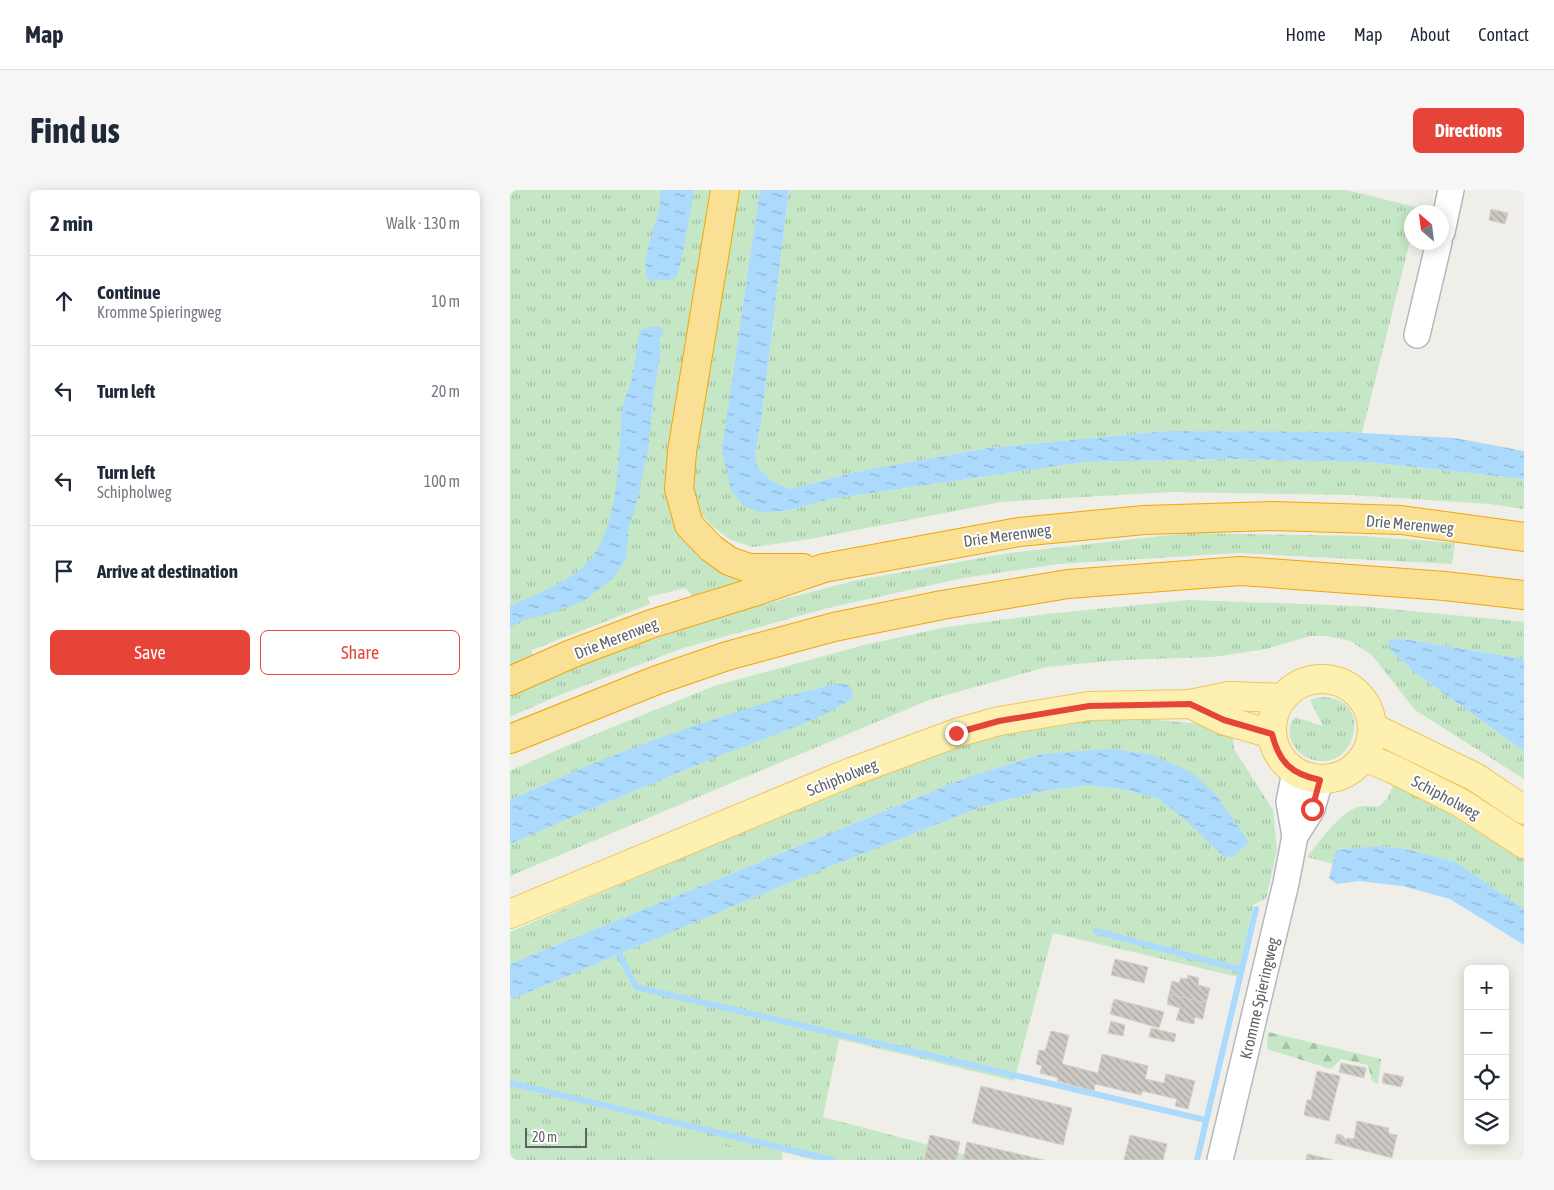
<!DOCTYPE html>
<meta charset="utf-8">
<style>
:root{--surface:#fff;--page:#f6f6f7;--text:#1f2937;--muted:#747a83;--line:#e0e1e3;--accent:#e64438}
body{margin:0;font-family:"Asap Condensed",sans-serif;background:var(--page);color:var(--text)}
.controls{position:absolute;right:15px;bottom:15px;display:grid;overflow:hidden;border-radius:8px;box-shadow:0 2px 12px #0003}
.controls button{width:45px;height:45px;display:grid;place-items:center;padding:0;border:0;border-bottom:1px solid var(--line);background:var(--surface);color:var(--text);font:25px sans-serif}
.compass{position:absolute;left:894px;top:15px;width:45px;height:45px;border-radius:50%;background:var(--surface);box-shadow:0 2px 12px #0003;rotate:332deg}
.scale{position:absolute;left:15px;bottom:12px;width:62px;box-sizing:border-box;padding-left:5px;border:2px solid #5f6367;border-top:0;font-size:14px;line-height:18px;white-space:nowrap;color:#5f6367;-webkit-text-stroke:4px #fff;paint-order:stroke}
.stop{position:absolute;width:15px;height:15px;margin:-11px;border:4px solid #e64438;border-radius:50%;background:#fff}
.stop.end{background:#e64438;border-color:#fff;box-shadow:0 1px 5px #0008}
.list{margin:0;padding:0;list-style:none}
h2{display:flex;justify-content:space-between;align-items:center;height:65px;margin:0;padding:0 20px;font-size:21px}
h2 small{font-size:16px;font-weight:400;color:var(--muted)}
.list li{display:grid;grid-template-columns:32px 1fr auto;gap:15px;align-items:center;box-sizing:border-box;height:90px;padding:0 20px;border-top:1px solid var(--line)}
.list b{display:block;font-size:19px;white-space:nowrap}
.list p{margin:0;font-size:16px;white-space:nowrap;color:var(--muted)}
.list em{font-size:16px;font-style:normal;color:var(--muted)}
.actions{display:flex;gap:10px;padding:15px 20px}
.actions a{flex:1;padding:11px 0;border:1px solid var(--accent);border-radius:8px;text-align:center;font-size:18px;color:var(--accent)}
.actions .main{background:var(--accent);color:#fff}
.icon{flex:none;width:28px;height:28px;fill:none;stroke:currentColor;stroke-width:2;stroke-linecap:round;stroke-linejoin:round}
.map{position:relative;flex:none;width:1014px;height:970px;overflow:hidden;border-radius:8px}
header{display:flex;align-items:center;gap:30px;box-sizing:border-box;height:70px;padding:0 25px;background:var(--surface);border-bottom:1px solid var(--line)}
header strong{font-size:24px}
nav{display:flex;gap:28px;margin-inline-start:auto;font-size:18px}
.intro{display:flex;align-items:center;justify-content:space-between;box-sizing:border-box;height:120px;padding:0 30px}
h1{margin:0;font-size:35px}
.button{padding:12px 22px;border-radius:8px;background:var(--accent);color:#fff;font-size:18px;font-weight:700}
main{display:flex;gap:30px;padding:0 30px}
aside{flex:1;background:var(--surface);border-radius:8px;box-shadow:0 2px 12px #0003}
.map>svg:first-child{display:block}
.grass{fill:url(#grass-tufts)}
.forest{fill:url(#forest-firs)}
.pitch{fill:#c5e7c5}
.water{fill:url(#water-ripples)}
.lines{fill:none;stroke-linecap:round;stroke-linejoin:round}
.stream{stroke:#abdafd;stroke-width:6}
.building{fill:url(#building-back-hatch);stroke:#d5d0c6}
.minor-casing{stroke:#b5b8bb;stroke-width:28}
.major-casing{stroke:#eec662;stroke-width:30}
.highway-casing{stroke:#f2a606;stroke-width:30}
.minor{stroke:#fff;stroke-width:25}
.major{stroke:#fdf0b0;stroke-width:28}
.highway{stroke:#fae094;stroke-width:28}
.route{stroke:#e64438;stroke-width:6}
.labels{text-anchor:middle;dominant-baseline:central;stroke-width:4;stroke-linejoin:round;paint-order:stroke}
.street-label{font-size:16px;fill:#5f6367;stroke:#fff}
</style>
<header>
<strong>Map</strong>
<nav><a>Home</a><a>Map</a><a>About</a><a>Contact</a></nav>
</header>
<div class="intro"><h1>Find us</h1><a class="button">Directions</a></div>
<main>
<aside>
<h2>2 min<small>Walk · 130 m</small></h2>
<ul class="list">
<li><svg class="icon" aria-label="ahead" viewBox="0 0 24 24"><path d="M12 20V5M6 11l6-6 6 6"/></svg><div><b>Continue</b><p>Kromme Spieringweg</p></div><em>10 m</em></li>
<li><svg class="icon" aria-label="left" viewBox="0 0 24 24"><path d="M17 20v-9H6M10 6l-5 5 5 5"/></svg><div><b>Turn left</b></div><em>20 m</em></li>
<li><svg class="icon" aria-label="left" viewBox="0 0 24 24"><path d="M17 20v-9H6M10 6l-5 5 5 5"/></svg><div><b>Turn left</b><p>Schipholweg</p></div><em>100 m</em></li>
<li><svg class="icon" aria-label="arrive" viewBox="0 0 24 24"><path d="M6 21V4h12l-3 4 3 4H6"/></svg><div><b>Arrive at destination</b></div></li>
</ul>
<div class="actions"><a class="main">Save</a><a>Share</a></div>
</aside>
<div class="map">
<svg width="1014" height="970" viewBox="0 0 1014 970">
<defs>
<pattern id="grass-tufts" width="24" height="20" patternUnits="userSpaceOnUse" patternTransform="scale(1.25)"><rect width="24" height="20" fill="#c5e7c5"/><path d="M3 7l-1-3M5 7V3M7 7l1-3M15 17l-1-3M17 17v-4M19 17l1-3" fill="none" stroke="#a3bfa4"/></pattern>
<pattern id="forest-firs" width="22" height="20" patternUnits="userSpaceOnUse" patternTransform="scale(1.25)"><rect width="22" height="20" fill="#c5e7c5"/><path d="M5 1l3.5 6h-7zM16 11l3.5 6h-7z" fill="#a3bfa4"/></pattern>
<pattern id="water-ripples" width="26" height="14" patternUnits="userSpaceOnUse" patternTransform="scale(1.25)"><rect width="26" height="14" fill="#abdafd"/><path d="M2 4q2-2 4 0t4 0M15 11q2-2 4 0t4 0" fill="none" stroke="#8eb4d1"/></pattern>
<pattern id="building-back-hatch" width="6" height="6" patternUnits="userSpaceOnUse" patternTransform="scale(1.25)"><rect width="6" height="6" fill="#ccc9c4"/><path d="M-1 5l2 2M0 0l6 6M5-1l2 2" fill="none" stroke="#a9a7a3"/></pattern>
</defs>
<rect width="100%" height="100%" fill="#f0eee8"/>
<g class="grass">
<polygon points="0,0 204,0 159,301 236,390 182,406 176,398 138,407 140,414 22,460 22,466 0,476"/>
<polygon points="224,0 250,0 213,260 252,323 281,320 320,309 575,272 718,269 858,272 1014,289 1014,319 980,314 842,305 660,302 491,312 300,349 243,357 221,350 203,337 187,320 179,296"/>
<polygon points="279,0 837,0 909,18 907,22 902,22 901,47 852,243 657,241 478,258 345,282 280,299 262,291 248,278 245,266 251,232"/>
<polygon points="678,343 852,346 945,353 942,374 728,363 549,374 453,388 318,418 173,458 47,506 0,527 0,507 67,476 220,423 343,391 499,363"/>
<path d="M678 410 850 416 1014 432V469L894 449 879 450 881 461 908 485 1014 561V589L905 520 862 465 840 451 817 446H800L756 459 703 467 611 470 536 477 419 510 0 686V654C71 623 143 593 214 564 256 547 305 533 343 508L211 528 110 564 37 593 0 610V581L54 557 204 496 354 455 437 437 537 424Z"/>
<path d="M810 507C823 507 835 510 842 523 845 531 845 537 843 545 832 588 776 572 780 538 780 534 783 530 785 527L813 536 800 510Z"/>
<polygon points="613,527 692,534 722,542 724,559 763,620 767,660 756,709 743,715 728,787 543,743 504,891 329,849 313,927 476,970 304,970 272,962 272,970 0,970 0,806 5,808 281,692 471,617 527,602 578,595 613,599 650,609 680,634 707,606 532,564 455,588 0,774 0,742 386,576 495,540 552,530"/>
<path d="M885 592 903 601 1014 670V719L946 672 895 659 867 656 826 660 823 674 797 667C810 651 828 624 848 617 854 615 862 617 868 617L877 609Z"/>
</g>
<polygon class="forest" points="758,842 871,869 868,894 862,891 858,875 831,869 821,879 757,859"/>
<polygon class="pitch" points="150,942 272,969 272,970 144,970"/>
<g class="water">
<path d="M151 0H184L172 68 166 88 159 90 139 91C129 78 144 39 148 24 150 16 150 8 151 0Z"/>
<polygon points="250,0 279,0 251,232 245,266 248,278 262,291 280,299 345,282 478,258 657,241 833,242 945,248 1014,261 1014,289 858,272 718,269 575,272 320,309 281,320 252,323 234,316 221,300 212,260"/>
<path d="M144 136 149 137 154 140 149 150 151 163 145 194 138 260 127 312 119 337 116 369 104 387 74 411 44 422 10 431 0 438V416C24 405 50 396 71 379 110 347 108 267 112 221 113 209 120 197 123 185 126 171 127 157 129 143L131 140Z"/>
<polygon points="894,449 1014,469 1014,561 908,485 881,461 878,450"/>
<path d="M324 494H338L342 500 343 508C305 533 257 547 214 564 143 593 71 623 0 654V610C102 562 215 522 324 494Z"/>
<polygon points="599,559 639,564 681,582 707,606 739,652 723,667 713,666 680,634 649,609 613,599 578,595 527,602 471,617 281,692 5,808 0,806 0,774 455,588 532,564"/>
<polygon points="867,656 895,659 946,672 1014,719 1014,755 940,709 892,696 849,691 827,694 819,688 826,660"/>
</g>
<g class="lines">
<g class="stream">
<polyline points="586,741 732,780"/>
<polyline points="109,764 126,797 696,930"/>
<polyline points="0,893 323,970"/>
<polyline points="687,970 746,719"/>
</g>
</g>
<g class="building">
<polygon points="981,19 998,23 995,34 979,30"/>
<polygon points="605,769 638,777 634,793 601,785"/>
<polygon points="678,785 689,788 688,795 700,798 696,813 659,804 662,791 669,793 671,788 677,789"/>
<polygon points="659,804 696,813 693,829 685,827 684,834 666,830 670,818 657,814"/>
<polygon points="604,809 654,822 649,838 600,824"/>
<polygon points="601,831 615,835 613,846 598,843"/>
<polygon points="641,838 666,844 664,852 639,847"/>
<polygon points="541,841 559,845 552,874 588,883 592,864 638,876 635,889 654,893 656,884 685,891 678,919 665,916 667,909 632,901 631,905 585,894 584,901 547,891 548,888 530,883 532,876 526,874 529,860 535,861"/>
<polygon points="831,873 856,878 854,888 829,882"/>
<polygon points="807,881 830,886 819,931 794,925 797,910 801,910"/>
<polygon points="874,883 894,887 891,897 872,893"/>
<polygon points="471,896 562,918 553,955 462,933"/>
<polygon points="847,931 879,938 878,942 880,943 880,944 887,945 882,968 825,953 827,944 832,945 836,950 837,948 844,949"/>
<polygon points="420,945 450,952 446,970 414,970"/>
<polygon points="620,945 657,954 653,970 614,970"/>
<polygon points="457,952 534,970 453,970"/>
<polygon points="797,964 823,970 796,970"/>
</g>
<g class="lines">
<defs>
<g id="minor">
<polyline points="932,42 941,0"/>
<polyline points="907,145 929,52"/>
<polyline points="785,582 779,612 785,646"/>
<polyline points="710,970 776,693 785,646 802,619 810,590"/>
</g>
<g id="major">
<circle cx="812" cy="539" r="50"/>
<polyline points="680,514 713,530 762,544"/>
<polyline points="862,537 965,587 1014,620"/>
<polyline points="854,567 883,579 951,613 1014,654"/>
<polyline points="0,724 341,582 446,543 489,531 579,516 680,514 719,506 772,508"/>
</g>
<g id="highway">
<polyline points="215,0 172,262 169,299 179,335 201,358 219,371 239,378 293,378"/>
<polyline points="0,491 61,464 141,434 244,402 314,378 509,342 634,330 764,326 891,330 1014,347"/>
<polyline points="0,549 147,490 217,466 324,437 432,415 558,394 731,381 935,396 1014,405"/>
</g>
</defs>
<use href="#minor" class="minor-casing"/>
<use href="#major" class="major-casing"/>
<use href="#highway" class="highway-casing"/>
<use href="#minor" class="minor"/>
<use href="#major" class="major"/>
<use href="#highway" class="highway"/>
</g>
<g class="lines">
<path class="route" d="M446 543 489 531 579 516 680 514 714 530 762 544C769 572 781 584 810 590L802 619"/>
</g>
<g class="labels">
<g class="street-label">
<text transform="translate(900 334) rotate(5)">Drie Merenweg</text>
<text transform="translate(497 345) rotate(-8)">Drie Merenweg</text>
<text transform="translate(106 448) rotate(-21)">Drie Merenweg</text>
<text transform="translate(332 587) rotate(-22)">Schipholweg</text>
<text transform="translate(936 607) rotate(28)">Schipholweg</text>
<text transform="translate(749 808) rotate(-77)">Kromme Spieringweg</text>
</g>
</g>
</svg>
<div class="controls">
<button>+</button>
<button>−</button>
<button><svg class="icon" aria-label="locate" viewBox="0 0 24 24"><circle cx="12" cy="12" r="6"/><path d="M12 2v4M12 18v4M2 12h4M18 12h4"/></svg></button>
<button><svg class="icon" aria-label="layers" viewBox="0 0 24 24"><path d="M12 4l9 5-9 5-9-5zM3 14l9 5 9-5"/></svg></button>
</div>
<svg class="compass" viewBox="-18 -18 36 36"><path d="M0-13l5 13h-10z" fill="#e53935"/><path d="M0 13l5-13h-10z" fill="#747a83"/></svg>
<div class="scale">20 m</div>
<div class="stop" style="left:802px;top:619px"></div>
<div class="stop end" style="left:446px;top:543px"></div>
</div>
</main>
